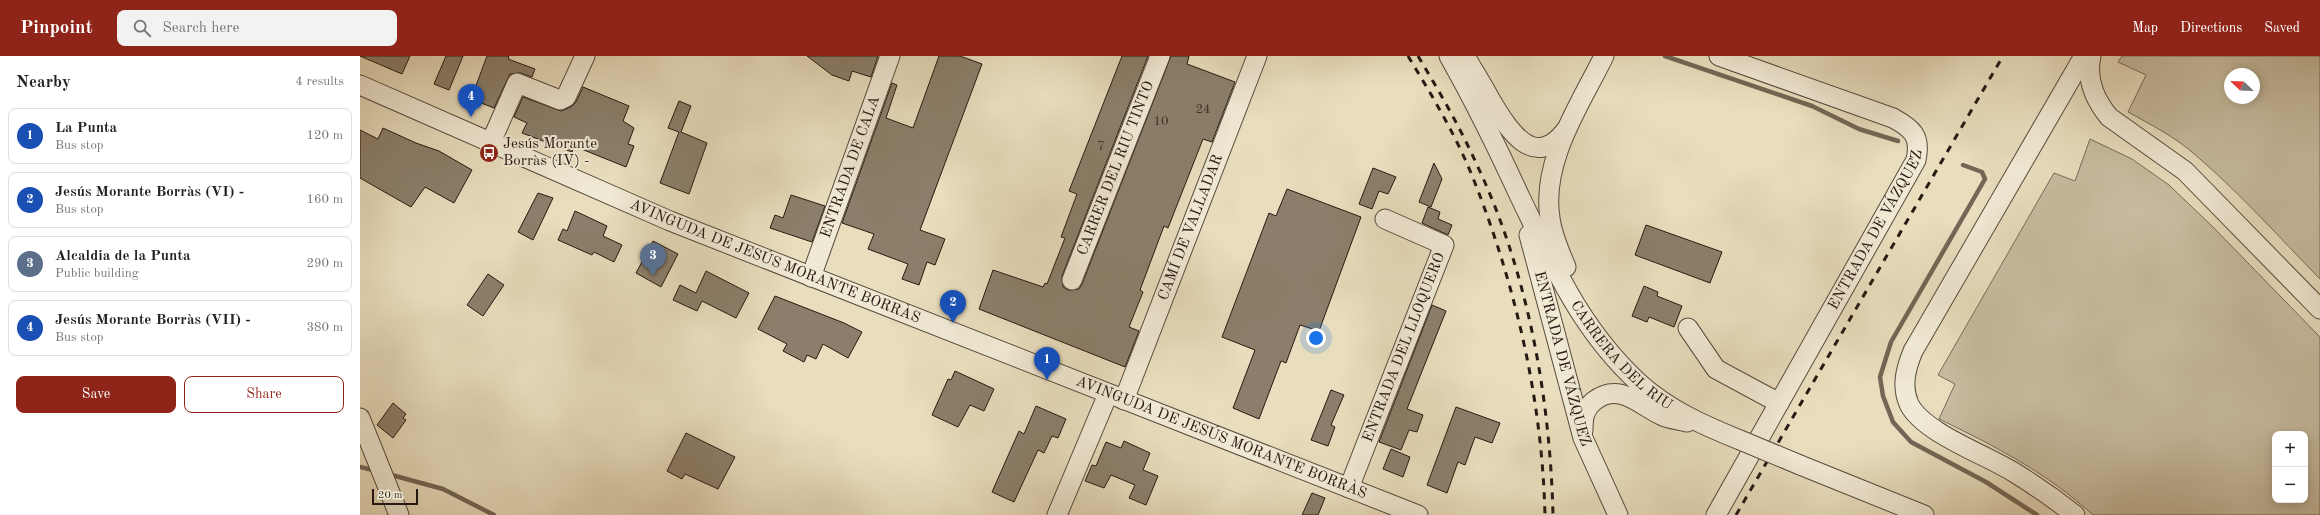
<!DOCTYPE html>
<meta charset="utf-8">
<style>
:root{--surface:#fff;--page:#f2f2f2;--text:#222;--muted:#767676;--line:#e0e0e0;--accent:#8f2418}
body{margin:0;font-family:"Old Standard TT",serif;background:var(--page);color:var(--text)}
.controls{position:absolute;right:12px;bottom:12px;display:grid;overflow:hidden;border-radius:8px;box-shadow:0 2px 10px #0003}
.controls button{width:36px;height:36px;display:grid;place-items:center;padding:0;border:0;border-bottom:1px solid var(--line);background:var(--surface);color:var(--text);font:20px sans-serif}
.compass{position:absolute;left:1864px;top:12px;width:36px;height:36px;border-radius:50%;background:var(--surface);box-shadow:0 2px 10px #0003;rotate:293deg}
.scale{position:absolute;left:12px;bottom:10px;width:46px;box-sizing:border-box;padding-left:4px;border:2px solid #271913;border-top:0;font-size:11px;line-height:14px;white-space:nowrap;color:#271913;-webkit-text-stroke:3px #f0e9d4;paint-order:stroke}
.you{position:absolute;left:956px;top:282px;width:14px;height:14px;margin:-10px;border:3px solid #fff;border-radius:50%;background:#1a73e8;box-shadow:0 0 0 6px #1a73e833}
.badge{display:grid;place-items:center;width:26px;height:26px;border-radius:50%;background:var(--accent);color:#fff;font-size:13px;font-weight:700}
.pin{position:absolute;translate:-50% -33px;filter:drop-shadow(0 1px 2px #0008)}
.pin::after{content:'';position:absolute;top:21px;width:14px;height:12px;background:inherit;clip-path:polygon(0 0,100% 0,50% 100%)}
.list{margin:0;padding:0;list-style:none}
h2{display:flex;justify-content:space-between;align-items:center;height:52px;margin:0;padding:0 16px;font-size:17px}
h2 small{font-size:13px;font-weight:400;color:var(--muted)}
.list li{display:grid;grid-template-columns:26px 1fr auto;gap:12px;align-items:center;box-sizing:border-box;height:56px;margin:0 8px 8px;padding:0 8px;border:1px solid var(--line);border-radius:8px}
.list b{display:block;font-size:15px;white-space:nowrap}
.list p{margin:0;font-size:13px;white-space:nowrap;color:var(--muted)}
.list em{font-size:13px;font-style:normal;color:var(--muted)}
.actions{display:flex;gap:8px;padding:12px 16px}
.actions a{flex:1;padding:9px 0;border:1px solid var(--accent);border-radius:8px;text-align:center;font-size:14px;color:var(--accent)}
.actions .main{background:var(--accent);color:#fff}
.icon{flex:none;width:22px;height:22px;fill:none;stroke:currentColor;stroke-width:2;stroke-linecap:round;stroke-linejoin:round}
.map{position:relative;flex:none;width:1960px;height:459px;overflow:hidden}
header{display:flex;align-items:center;gap:24px;box-sizing:border-box;height:56px;padding:0 20px;background:var(--accent);color:#fff}
header strong{font-size:19px}
nav{display:flex;gap:22px;margin-inline-start:auto;font-size:14px}
.search{width:280px;height:36px;background:var(--page);display:flex;align-items:center;gap:10px;box-sizing:border-box;padding:0 14px;border-radius:8px;color:var(--muted);font-size:15px}
main{display:flex}
aside{flex:1;background:var(--surface)}
.map>svg:first-child{display:block}
.green{fill:#c7bca0;stroke:#776a5a;fill-rule:evenodd}
.lines{fill:none;stroke-linecap:round;stroke-linejoin:round}
.stream{stroke:#736656;stroke-width:4.5}
.building{fill:#8b7f6b;stroke:#271913}
.minor-casing{stroke:#574a3e;stroke-width:21}
.minor{stroke:#f0e9d4;stroke-width:19}
.rail{stroke:#271913;stroke-width:3;stroke-dasharray:7 7;stroke-linecap:butt}
.minor-bridge-casing{stroke:#574a3e;stroke-width:21;stroke-linecap:butt}
.minor-bridge{stroke:#f0e9d4;stroke-width:19}
.labels{text-anchor:middle;dominant-baseline:central;stroke-width:4;stroke-linejoin:round;paint-order:stroke}
.number-label{font-size:13px;fill:#403229}
.poi-label{font-size:15px;fill:#271913;stroke:#f0e9d4;text-anchor:start}
.street-label{font-size:15px;fill:#271913;stroke:#f0e9d4}
</style>
<header>
<strong>Pinpoint</strong>
<div class="search"><svg class="icon" aria-label="search" viewBox="0 0 24 24"><circle cx="10" cy="10" r="6"/><path d="M15 15l6 6"/></svg>Search here</div>
<nav><a>Map</a><a>Directions</a><a>Saved</a></nav>
</header>
<main>
<aside>
<h2>Nearby<small>4 results</small></h2>
<ul class="list">
<li><span class="badge" style="background:#1a4fb4">1</span><div><b>La Punta</b><p>Bus stop</p></div><em>120 m</em></li>
<li><span class="badge" style="background:#1a4fb4">2</span><div><b>Jesús Morante Borràs (VI) -</b><p>Bus stop</p></div><em>160 m</em></li>
<li><span class="badge" style="background:#5c6f8a">3</span><div><b>Alcaldia de la Punta</b><p>Public building</p></div><em>290 m</em></li>
<li><span class="badge" style="background:#1a4fb4">4</span><div><b>Jesús Morante Borràs (VII) -</b><p>Bus stop</p></div><em>380 m</em></li>
</ul>
<div class="actions"><a class="main">Save</a><a>Share</a></div>
</aside>
<div class="map">
<svg width="1960" height="459" viewBox="0 0 1960 459">
<rect width="100%" height="100%" fill="#e8ddbd"/>
<filter id="stains"><feTurbulence type="fractalNoise" baseFrequency=".005" numOctaves="4"/><feColorMatrix values="0 0 0 0 .2 0 0 0 0 .09 0 0 0 0 .02 0 0 0 .5 -.17"/></filter>
<radialGradient id="worn" r=".72"><stop offset=".6" stop-color="#630" stop-opacity="0"/><stop offset="1" stop-color="#630" stop-opacity=".3"/></radialGradient>
<g class="green">
<path d="M1762 0H1960V223C1918 180 1878 135 1832 96 1813 80 1790 68 1768 56L1786 19 1758 6ZM1870 18H1894V42H1870Z"/>
<path d="M1730 83 1772 103 1809 129 1853 171 1960 281V459H1733C1687 417 1635 390 1579 363L1595 328 1578 319 1694 117 1715 125ZM1915 378H1945V444H1915Z"/>
</g>
<g class="lines">
<g class="stream">
<polyline points="1305,0 1452,50 1499,73 1538,85"/>
<polyline points="1603,109 1622,116 1625,123 1531,286 1520,321 1523,340 1533,366 1551,386 1626,426 1677,459"/>
<polyline points="0,411 17,415"/>
<polyline points="28,418 83,433 134,459"/>
</g>
</g>
<g class="building">
<polygon points="0,0 50,0 42,18"/>
<polygon points="86,0 103,0 89,34 74,28"/>
<polygon points="127,0 149,0 148,3 175,13 172,21 161,17 150,18 134,52 111,43"/>
<polygon points="447,0 518,0 511,21 492,15 489,25 472,19"/>
<polygon points="579,0 600,0 622,8 560,174 585,183 575,209 567,206 559,229 542,223 548,208 508,193 514,178 482,167 532,27 537,29 526,62 553,72"/>
<polygon points="762,0 788,0 702,220 703,231 708,234 719,233 722,228 811,0 829,0 827,8 875,26 852,86 843,83 808,172 804,170 780,234 783,236 769,271 779,275 765,311 619,253 633,214 683,231 685,227 687,228 705,182 701,181 717,138 709,135"/>
<polygon points="223,31 269,50 263,65 274,72 268,88 274,90 266,111 214,90 212,96 162,77 167,67 154,61 163,41 201,55 211,51 216,46"/>
<polygon points="319,45 331,50 321,76 347,87 329,138 300,127 319,76 308,72"/>
<polygon points="23,72 56,87 79,95 112,114 94,147 65,131 51,151 0,122 0,74 18,83"/>
<polygon points="1074,107 1082,123 1071,151 1059,146"/>
<polygon points="1013,112 1036,121 1028,138 1019,135 1012,153 999,148"/>
<polygon points="927,133 1001,161 959,275 940,269 926,307 921,305 899,363 873,352 895,294 862,281 909,157 916,160"/>
<polygon points="178,137 193,142 173,184 158,176"/>
<polygon points="431,139 465,150 452,186 410,172 415,159 423,162"/>
<polygon points="1068,151 1080,156 1078,163 1092,169 1088,179 1062,167"/>
<polygon points="215,155 247,170 243,180 262,189 254,206 234,196 232,199 198,184 203,173 207,175"/>
<polygon points="1286,169 1362,196 1350,227 1275,199"/>
<polygon points="293,185 318,198 301,231 276,217"/>
<polygon points="346,215 389,237 376,262 342,245 337,255 313,244 320,229 336,237"/>
<polygon points="128,218 144,229 123,260 107,249"/>
<polygon points="1284,230 1298,236 1297,240 1322,250 1314,271 1289,261 1287,266 1272,260"/>
<polygon points="415,240 484,267 502,276 488,302 463,288 456,303 447,299 444,306 423,295 427,288 398,273"/>
<polygon points="1072,249 1086,255 1047,353 1063,359 1057,376 1049,374 1041,394 1019,386"/>
<polygon points="595,315 634,333 624,355 610,349 598,371 572,359 588,323 591,324"/>
<polygon points="971,334 984,339 971,369 975,371 968,390 951,384"/>
<polygon points="33,347 46,358 43,362 46,364 33,382 17,369"/>
<polygon points="676,350 706,363 698,382 692,380 684,397 678,394 654,446 632,436 659,375 664,378"/>
<polygon points="1096,351 1140,367 1132,387 1115,381 1105,409 1098,406 1087,437 1067,429"/>
<polygon points="326,377 375,401 358,433 325,418 322,423 307,415"/>
<polygon points="764,385 790,397 783,414 798,420 786,449 769,442 775,429 751,419 744,432 725,425 732,409 736,410 746,386 761,392"/>
<polygon points="1031,393 1050,401 1043,421 1023,413"/>
<polygon points="952,437 965,442 958,459 942,459"/>
</g>
<g class="lines">
<defs>
<g id="minor">
<path id="s1" d="M1089 0C1115 46 1138 93 1160 141 1194 211 1221 274 1280 328 1309 354 1345 370 1380 384"/>
<path d="M1105 0C1113 14 1122 28 1130 43 1147 71 1173 117 1206 74"/>
<path d="M1731 0C1726 23 1735 44 1749 61L1825 115 1960 253"/>
<path id="s2" d="M0 29 310 165 1058 459"/>
<polyline points="131,86 157,27 200,44 206,41 225,0"/>
<path id="s3" d="M1169 179 1223 382 1258 459"/>
<path d="M1206 211C1200 196 1192 179 1190 162 1181 105 1220 49 1244 0"/>
<path id="s4" d="M451 221 530 0"/>
<path id="s5" d="M712 224 800 0"/>
<polyline points="1328,272 1356,313 1419,347"/>
<path id="s6" d="M764 344 897 0"/>
<polyline points="0,362 39,459"/>
<path d="M1223 375C1223 362 1224 353 1234 345 1260 325 1280 350 1303 360 1310 363 1319 364 1327 366"/>
<polyline points="1440,409 1564,459"/>
<path id="s7" d="M989 432 1084 189 1025 163"/>
<polyline points="697,459 748,338"/>
<path id="s8" d="M1356 459 1556 104C1561 80 1553 73 1533 62L1359 0"/>
<path d="M1715 459C1696 444 1676 430 1655 417 1627 399 1563 377 1549 348 1541 330 1546 312 1553 295L1724 0"/>
</g>
</defs>
<use href="#minor" class="minor-casing"/>
<use href="#minor" class="minor"/>
<g class="rail">
<path d="M1048 0C1071 38 1094 76 1111 117 1155 226 1182 342 1185 459"/>
<path d="M1058 0C1079 35 1100 71 1117 109 1168 217 1190 341 1193 459"/>
<polyline points="1376,459 1643,0"/>
</g>
<defs>
<polyline id="minor-bridge" points="1380,384 1440,409"/>
</defs>
<use href="#minor-bridge" class="minor-bridge-casing"/>
<use href="#minor-bridge" class="minor-bridge"/>
</g>
<defs>
<symbol id="bus-disc" viewBox="-11 -11 22 22"><circle r="9.5" fill="#8f2418" stroke="#f0e9d4"/><path d="M-5-6H5V4H4V6H2V4H-2V6H-4V4H-5ZM-3.5-4V0h7V-4ZM-3.5 1.2v1.5H-2V1.2ZM2 1.2v1.5H3.5V1.2Z" fill="#fff"/></symbol>
</defs>
<g fill-rule="evenodd">
<use href="#bus-disc" x="118" y="86" width="22" height="22"/>
</g>
<g class="labels">
<g class="number-label">
<text x="843" y="53">24</text>
<text x="801" y="65">10</text>
<text x="741" y="90">7</text>
</g>
<g class="poi-label">
<text x="143" y="88">Jesús Morante<tspan x="143" dy="17">Borràs (IV) -</tspan></text>
</g>
<g class="street-label">
<text stroke="none"><textPath href="#s4" startOffset="117">ENTRADA DE CALA</textPath></text>
<text stroke="none"><textPath href="#s5" startOffset="120">CARRER DEL RIU TINTO</textPath></text>
<text stroke="none"><textPath href="#s6" startOffset="185">CAMÍ DE VALLADAR</textPath></text>
<text stroke="none"><textPath href="#s8" startOffset="327">ENTRADA DE VÁZQUEZ</textPath></text>
<text stroke="none"><textPath href="#s2" startOffset="451">AVINGUDA DE JESÚS MORANTE BORRÀS</textPath></text>
<text stroke="none"><textPath href="#s7" startOffset="151">ENTRADA DEL LLOQUERO</textPath></text>
<text stroke="none"><textPath href="#s1" startOffset="348">CARRERA DEL RIU</textPath></text>
<text stroke="none"><textPath href="#s3" startOffset="128">ENTRADA DE VÁZQUEZ</textPath></text>
<text stroke="none"><textPath href="#s2" startOffset="931">AVINGUDA DE JESÚS MORANTE BORRÀS</textPath></text>
</g>
</g>
<rect width="100%" height="100%" filter="url(#stains)"/>
<rect width="100%" height="100%" fill="url(#worn)"/>
</svg>
<div class="controls">
<button>+</button>
<button>−</button>
</div>
<svg class="compass" viewBox="-18 -18 36 36"><path d="M0-13l5 13h-10z" fill="#e53935"/><path d="M0 13l5-13h-10z" fill="#767676"/></svg>
<div class="scale">20 m</div>
<div class="you"></div>
<div class="pin badge" style="left:687px;top:324px;background:#1a4fb4">1</div>
<div class="pin badge" style="left:593px;top:267px;background:#1a4fb4">2</div>
<div class="pin badge" style="left:293px;top:220px;background:#5c6f8a">3</div>
<div class="pin badge" style="left:111px;top:61px;background:#1a4fb4">4</div>
</div>
</main>
